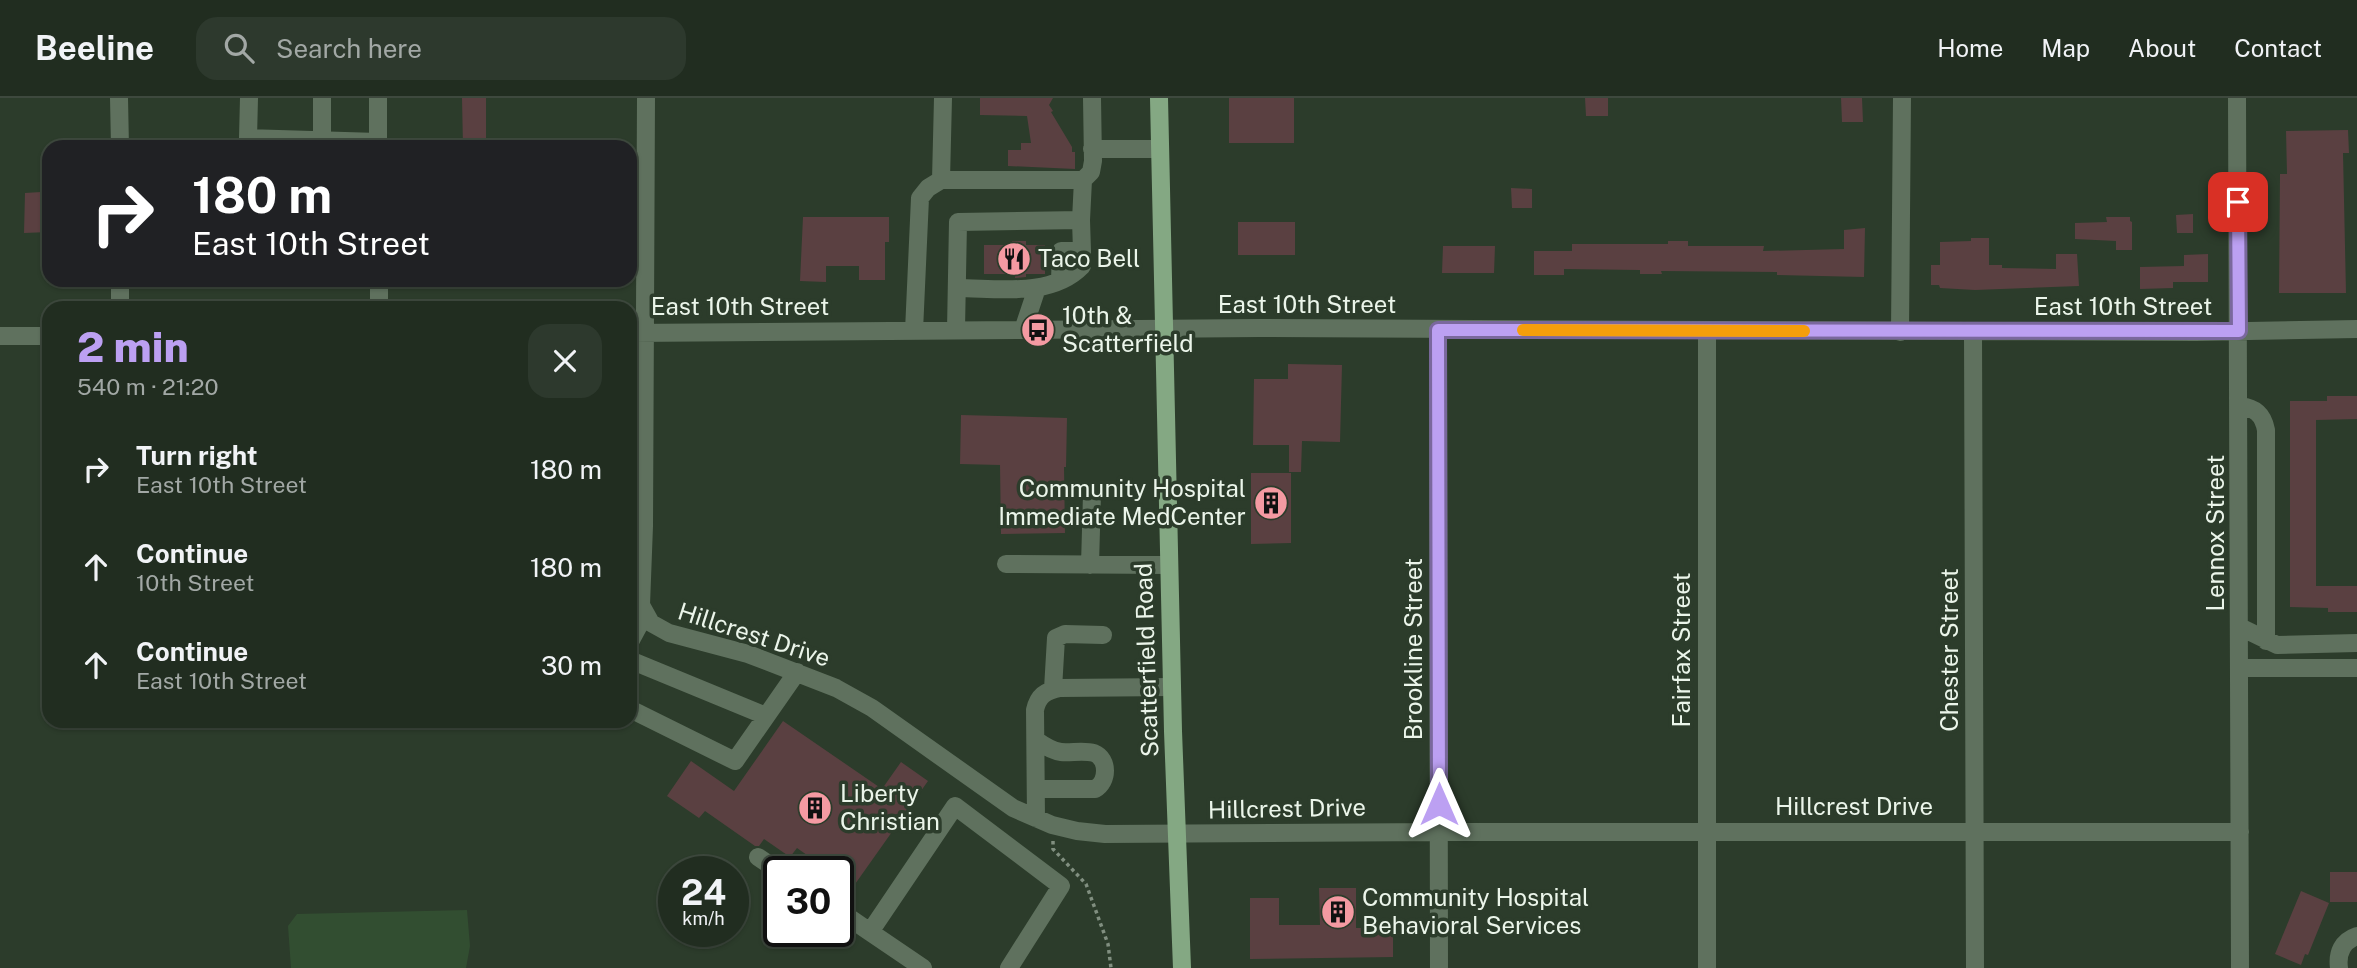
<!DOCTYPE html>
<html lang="en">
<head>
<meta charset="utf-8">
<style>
  body { margin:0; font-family:"Public Sans",sans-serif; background:#2d392d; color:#f1f3f6; height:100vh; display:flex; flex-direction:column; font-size:26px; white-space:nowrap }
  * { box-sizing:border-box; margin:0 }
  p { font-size:23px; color:#a2a8a5 }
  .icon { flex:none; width:38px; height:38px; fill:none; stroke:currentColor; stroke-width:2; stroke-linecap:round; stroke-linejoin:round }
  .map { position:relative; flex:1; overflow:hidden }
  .details { position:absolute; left:42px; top:203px; width:595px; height:427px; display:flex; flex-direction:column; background:#212d20; border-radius:21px; box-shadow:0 2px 5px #0004,0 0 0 2px #3e493e }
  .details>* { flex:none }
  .banner { position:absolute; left:42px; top:42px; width:595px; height:147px; border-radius:21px; box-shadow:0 2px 5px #0004,0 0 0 2px #3e493e; background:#202124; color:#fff; overflow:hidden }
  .speed { position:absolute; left:658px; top:758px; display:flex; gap:14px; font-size:35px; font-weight:700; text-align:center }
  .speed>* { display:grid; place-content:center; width:91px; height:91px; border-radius:50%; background:#212d20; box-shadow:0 2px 5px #0004,0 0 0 2px #3e493e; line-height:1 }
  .speed small { font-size:18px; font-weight:400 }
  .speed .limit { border:4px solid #111; border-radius:10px; background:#fff; color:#111 }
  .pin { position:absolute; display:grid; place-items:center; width:60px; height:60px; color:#fff; margin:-30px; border-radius:14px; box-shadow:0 4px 10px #0006 }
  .me { position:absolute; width:77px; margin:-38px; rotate:0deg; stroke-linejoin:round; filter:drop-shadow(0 0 5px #0008) }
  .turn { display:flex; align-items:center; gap:24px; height:147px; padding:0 35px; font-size:32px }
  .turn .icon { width:91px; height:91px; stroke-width:2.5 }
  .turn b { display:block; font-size:49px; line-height:60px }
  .round { display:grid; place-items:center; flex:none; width:74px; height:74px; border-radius:21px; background:#2d392d }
  .summary { display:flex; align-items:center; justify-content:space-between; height:119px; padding:0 35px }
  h1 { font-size:42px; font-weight:800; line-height:52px; color:#bca0f2 }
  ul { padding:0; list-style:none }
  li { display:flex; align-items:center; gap:21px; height:98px; padding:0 35px }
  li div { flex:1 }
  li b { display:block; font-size:26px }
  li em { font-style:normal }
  header { display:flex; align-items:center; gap:42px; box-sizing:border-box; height:98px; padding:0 35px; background:#212d20; border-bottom:2px solid #3e493e }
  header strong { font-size:33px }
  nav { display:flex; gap:38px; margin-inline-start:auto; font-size:24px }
  .search { width:490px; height:63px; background:#2d392d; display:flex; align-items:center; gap:18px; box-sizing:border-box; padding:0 24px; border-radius:21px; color:#a2a8a5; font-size:26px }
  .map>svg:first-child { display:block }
</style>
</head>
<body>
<header>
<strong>Beeline</strong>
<div class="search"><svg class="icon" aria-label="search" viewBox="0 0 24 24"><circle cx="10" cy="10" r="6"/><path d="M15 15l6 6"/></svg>Search here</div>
<nav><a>Home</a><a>Map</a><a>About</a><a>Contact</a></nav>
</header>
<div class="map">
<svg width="2357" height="870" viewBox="0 0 2357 870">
  <rect width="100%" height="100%" fill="#2c3c2b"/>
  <path fill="#324e31" d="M467,812L470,848L466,870H291L288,828L297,816Z"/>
  <path fill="#5a4041" d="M462,0H486V49H463Z
    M980,0H1053L1049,7L1053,13L1051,14L1072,49V54H1075V71L1008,68V52H1021V45H1031L1027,18L980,17Z
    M1229,0H1294V45H1229Z
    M1585,0H1608V18H1586Z
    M1841,0H1862L1863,24H1842Z
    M2348,32L2349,55H2343L2346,195H2279L2280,76H2287L2286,33Z
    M1511,90L1532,91V110H1512Z
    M41,94V100H49V134L24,135L25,95Z
    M2193,116V135H2177L2176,117Z
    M803,119H889V144H885V182H859V168H826V184L800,183Z
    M2106,119H2130V123L2132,124V152H2116V143L2075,141V125L2107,124Z
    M1238,124H1295V157H1238Z
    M1865,130L1864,179L1777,177V174L1661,173L1662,176H1640V172L1564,171V177H1534V153H1572V146H1668V143H1688V148H1764L1763,153L1844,151V132Z
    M1971,140H1989V167H2002V170L2056,171V156H2077L2079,188L1975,192L1940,190L1939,187H1931V167H1940V144L1971,143Z
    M1012,143H1026V147H1045V176H1026V179L1015,180V176H984V147H1013Z
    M1443,148H1495L1494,175H1442Z
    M2208,156V184H2173V190L2140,191V169L2184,168V157Z
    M1288,266L1342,267L1340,344L1302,343L1301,374H1289V347H1253L1254,281H1288Z
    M2327,298H2357V321L2316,322V488H2357V514H2328V510L2290,509V303H2327Z
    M961,317L1067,320L1066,369H1064L1065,435L1001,436L1000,367L960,366Z
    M1251,375H1291V445L1251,446Z
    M783,623L882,691L901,664L928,683L853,789L838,778V774H831L797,750L790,759L764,741L759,748H755L705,713L699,720L667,698L691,663L734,693Z
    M2330,774H2357V804H2330Z
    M1319,790H1356V830H1367V835L1393,834V859L1250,861V800H1279V827H1320Z
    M2301,793L2329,805L2308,857L2305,856L2301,867L2275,856Z"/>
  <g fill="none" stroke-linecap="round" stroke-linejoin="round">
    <path stroke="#818f80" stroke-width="3.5" stroke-dasharray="3.5 3.5" stroke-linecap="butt" d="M1053,743V751L1086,786L1108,846L1111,870"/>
    <path stroke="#5f715e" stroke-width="18" d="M119,0L120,49
      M249,0L248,40L378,44
      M322,0V42
      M378,0V49
      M646,0L644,428L641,507L651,525L669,535L748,556L836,590L872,610L1013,710L1052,727L1077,733L1105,736L1439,734H2240
      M2237,0L2240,870
      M1092,51H1160
      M941,82L943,0
      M1083,82L1091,74L1093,63L1092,0
      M120,182V210
      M379,182V210
      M957,190C997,190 1051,200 1082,168V153H1061L1060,182
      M1438,231L1439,870
      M956,232L958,124L1081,122L1082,153
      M1023,232L1037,190
      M914,233L920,100L928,90L941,82H1083L1081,122
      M1973,233L1975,870
      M1900,234L1902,0
      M630,235L1260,230L2196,234L2357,231
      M0,238H49
      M2240,308C2255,310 2263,316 2266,332V543
      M1006,466L1169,467
      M1090,467L1092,396
      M2240,529L2277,547L2357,545
      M630,544L645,516
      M630,562L766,618
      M2240,570H2357
      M1053,591L1056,540L1065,536L1103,537
      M630,611L735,663L797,574
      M1036,642C1043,647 1052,653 1061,654C1071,655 1084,652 1094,655C1109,661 1108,684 1095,691H1036
      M1036,720L1035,612C1038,598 1045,593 1060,590L1172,589
      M758,759L780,774
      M838,812L870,834
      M923,870L870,834L955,708L1061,788L1009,870
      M1707,870V233
      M2339,870C2337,855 2342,843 2357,838"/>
    <path stroke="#84a883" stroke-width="18" d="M1159,0L1173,633L1182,870"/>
  </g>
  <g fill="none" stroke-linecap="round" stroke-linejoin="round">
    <g stroke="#7a689d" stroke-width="18">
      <path id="route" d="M1439,706L1438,232L2239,233L2238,104"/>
    </g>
    <use href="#route" stroke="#bca0f2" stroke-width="12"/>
    <path stroke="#f59e0b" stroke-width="12" d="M1523,232L1804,233"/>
  </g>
  <defs>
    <g id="restaurant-disc" transform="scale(1.75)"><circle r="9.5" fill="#f49aa2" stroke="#2c3c2b"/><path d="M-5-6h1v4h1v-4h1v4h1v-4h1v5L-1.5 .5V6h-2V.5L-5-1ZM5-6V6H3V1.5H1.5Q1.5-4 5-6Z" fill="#111"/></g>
    <g id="bus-disc" transform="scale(1.75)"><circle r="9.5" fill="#f49aa2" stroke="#2c3c2b"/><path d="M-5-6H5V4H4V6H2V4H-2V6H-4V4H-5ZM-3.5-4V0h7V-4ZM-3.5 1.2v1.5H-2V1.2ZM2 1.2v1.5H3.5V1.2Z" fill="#111"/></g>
    <g id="building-disc" transform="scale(1.75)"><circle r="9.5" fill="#f49aa2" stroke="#2c3c2b"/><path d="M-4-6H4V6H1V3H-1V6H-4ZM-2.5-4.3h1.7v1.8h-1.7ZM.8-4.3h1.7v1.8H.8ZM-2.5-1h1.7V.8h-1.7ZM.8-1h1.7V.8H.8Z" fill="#111"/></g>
  </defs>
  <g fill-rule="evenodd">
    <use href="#restaurant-disc" x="1014" y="161"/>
    <use href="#bus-disc" x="1038" y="232"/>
    <use href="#building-disc" x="1271" y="405"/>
    <use href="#building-disc" x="815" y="710"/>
    <use href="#building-disc" x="1338" y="814"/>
  </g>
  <g text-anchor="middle" stroke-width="7" stroke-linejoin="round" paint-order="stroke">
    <g font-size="24" fill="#ebf5ea" stroke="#2c3c2b" text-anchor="start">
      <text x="1038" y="169">Taco Bell</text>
      <text x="1062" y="226">10th &amp;<tspan x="1062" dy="28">Scatterfield</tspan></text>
      <text x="1246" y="399" text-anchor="end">Community Hospital<tspan x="1246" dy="28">Immediate MedCenter</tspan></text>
      <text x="840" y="704">Liberty<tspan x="840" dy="28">Christian</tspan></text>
      <text x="1362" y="808">Community Hospital<tspan x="1362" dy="28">Behavioral Services</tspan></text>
    </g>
    <g font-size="24" fill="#ebf5ea" stroke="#2c3c2b">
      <text x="1307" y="215">East 10th Street</text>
      <text x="740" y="217">East 10th Street</text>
      <text x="2123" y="217">East 10th Street</text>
      <text transform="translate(2216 435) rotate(-90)" y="8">Lennox Street</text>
      <text transform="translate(754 537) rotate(18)" y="8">Hillcrest Drive</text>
      <text transform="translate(1414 551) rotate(-90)" y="8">Brookline Street</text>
      <text transform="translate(1682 552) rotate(-90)" y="8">Fairfax Street</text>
      <text transform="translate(1950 552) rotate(-90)" y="8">Chester Street</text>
      <text transform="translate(1147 562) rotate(-92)" y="8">Scatterfield Road</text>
      <text x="1854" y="717">Hillcrest Drive</text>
      <text transform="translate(1287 711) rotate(-1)" y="8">Hillcrest Drive</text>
    </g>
  </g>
</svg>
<div class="speed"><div>24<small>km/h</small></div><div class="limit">30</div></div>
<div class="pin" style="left:2238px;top:104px;background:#d93025"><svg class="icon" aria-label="arrive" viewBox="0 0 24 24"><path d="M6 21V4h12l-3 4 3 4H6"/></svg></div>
<svg class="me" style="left:1439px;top:706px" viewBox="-20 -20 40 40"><path d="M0-17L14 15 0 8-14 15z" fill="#bca0f2" stroke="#fff" stroke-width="4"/></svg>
<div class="banner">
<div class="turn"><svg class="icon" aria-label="right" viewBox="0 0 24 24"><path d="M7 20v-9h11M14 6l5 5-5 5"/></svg><div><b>180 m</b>East 10th Street</div></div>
</div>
<section class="details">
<div class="summary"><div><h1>2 min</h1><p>540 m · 21:20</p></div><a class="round"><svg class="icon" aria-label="close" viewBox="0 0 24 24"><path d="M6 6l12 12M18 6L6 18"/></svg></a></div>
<ul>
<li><svg class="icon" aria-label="right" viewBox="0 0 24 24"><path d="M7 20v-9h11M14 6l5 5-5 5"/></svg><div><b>Turn right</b><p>East 10th Street</p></div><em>180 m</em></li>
<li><svg class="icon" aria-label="ahead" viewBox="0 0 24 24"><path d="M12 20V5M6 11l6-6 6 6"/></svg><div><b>Continue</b><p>10th Street</p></div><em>180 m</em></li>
<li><svg class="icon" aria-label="ahead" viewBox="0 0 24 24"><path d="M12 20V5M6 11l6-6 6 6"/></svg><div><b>Continue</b><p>East 10th Street</p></div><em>30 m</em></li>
</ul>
</section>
</div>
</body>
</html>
